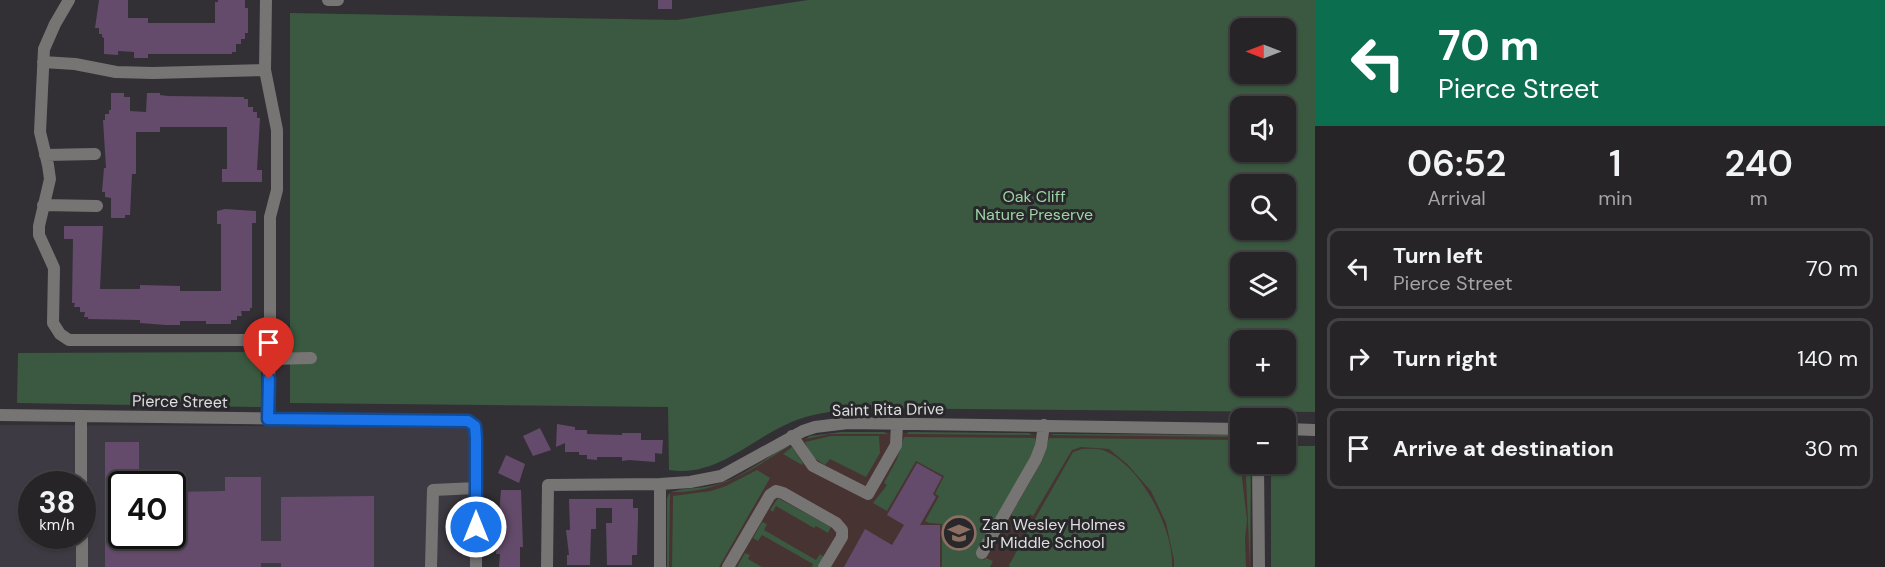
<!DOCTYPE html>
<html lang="en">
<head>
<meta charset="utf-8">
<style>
  body { margin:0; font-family:"DM Sans",sans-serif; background:#2e2c2f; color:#f1f3f6; height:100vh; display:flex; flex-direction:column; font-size:22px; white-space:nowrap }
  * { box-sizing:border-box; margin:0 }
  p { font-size:20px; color:#a4a4a7 }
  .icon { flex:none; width:33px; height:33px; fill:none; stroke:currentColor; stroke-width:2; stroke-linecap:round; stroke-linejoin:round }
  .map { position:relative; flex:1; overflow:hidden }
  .details { display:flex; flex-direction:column; background:#262427; width:570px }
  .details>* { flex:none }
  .hud { background:#0b6e4f; color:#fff; overflow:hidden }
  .needle { width:39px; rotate:270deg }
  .tools { position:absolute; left:1230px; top:18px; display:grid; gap:12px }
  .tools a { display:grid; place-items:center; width:66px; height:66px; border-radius:12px; background:#262427; box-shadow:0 2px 4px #0004,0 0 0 2px #424144; font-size:30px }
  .speed { position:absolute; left:18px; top:471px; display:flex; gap:12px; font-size:30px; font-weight:700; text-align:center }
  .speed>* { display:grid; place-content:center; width:78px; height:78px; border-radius:50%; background:#262427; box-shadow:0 2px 4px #0004,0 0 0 2px #424144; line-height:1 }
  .speed small { font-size:15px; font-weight:400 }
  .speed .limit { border:3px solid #111; border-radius:9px; background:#fff; color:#111 }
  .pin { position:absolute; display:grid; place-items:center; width:51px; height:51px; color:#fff; margin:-62px -26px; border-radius:50% 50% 50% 0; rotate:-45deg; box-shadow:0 0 6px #0007 }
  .pin .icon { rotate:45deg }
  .me { position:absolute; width:66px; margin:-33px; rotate:0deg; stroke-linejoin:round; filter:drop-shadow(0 0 4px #0008) }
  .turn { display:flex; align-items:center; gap:21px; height:126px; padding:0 24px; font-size:27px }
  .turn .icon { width:78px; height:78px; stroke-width:2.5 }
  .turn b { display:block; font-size:42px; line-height:51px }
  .eta { display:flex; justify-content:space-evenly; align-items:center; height:102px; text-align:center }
  .eta b { font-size:36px; font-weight:600; line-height:42px }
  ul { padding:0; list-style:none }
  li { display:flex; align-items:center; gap:18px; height:81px; margin:0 12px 9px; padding:0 12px; border:3px solid #424144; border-radius:12px }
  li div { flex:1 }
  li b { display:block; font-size:22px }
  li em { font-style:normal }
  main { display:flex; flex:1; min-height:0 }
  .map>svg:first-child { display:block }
</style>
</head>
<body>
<main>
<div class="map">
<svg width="1315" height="567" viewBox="0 0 1315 567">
  <rect width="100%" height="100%" fill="#323034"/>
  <path fill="#3e3a43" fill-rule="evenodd" d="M0,425L471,427L470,567H0ZM32,484H82V536H32ZM122,484H172V536H122Z"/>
  <path fill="#473332" d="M842,432L1240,435V464H1251V567H667V499L669,493L674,491L703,488L734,478L784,447L810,436Z"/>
  <path fill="#3a5940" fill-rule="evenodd" d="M808,0H1315V412L855,408C831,412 805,414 783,426C746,444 714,477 669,470L668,407L290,403V13L677,20ZM1240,28H1286V74H1240ZM1240,106H1286V152H1240ZM1240,184H1286V230H1240ZM1240,262H1286V308H1240ZM1240,340H1286V386H1240Z
    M261,352V407L17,403L18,353Z
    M842,432H884L888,434H829L806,439L810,436Z
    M909,432L1029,433L1032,435L906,434Z
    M1054,434L1239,435V437L1050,435Z
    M831,436H879L880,453L866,477L830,459L825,465L811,456L805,442Z
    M904,437L1035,438L1036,444L1033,455L976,554L984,560L986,558L993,561L990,567H942V524L929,523L925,521L939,496L935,494L944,476L916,461L887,511L873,503L887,485L884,483L897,459Z
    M1049,438L1240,440V464H1245L1242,478L1247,520L1245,539L1246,567H1174V560L1166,523L1151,491L1127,464L1109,449L1081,447L1072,450L1033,516L1029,514L1025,523L1011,515L1042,461Z
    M789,446C750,471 718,493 671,492C686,487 705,489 722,483C744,475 765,460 784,447Z
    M1286,446H1315V567H1271V464H1286Z
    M792,447L803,463L802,465L783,454Z
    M1082,449C1089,449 1099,448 1105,451C1141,466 1174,529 1172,567H1010L1009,565L1073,452Z
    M1249,464H1251L1250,567L1246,477Z
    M757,470L770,478L719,567H672L673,496L711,491L726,486Z
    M669,493L670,495L669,567H667V499Z
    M778,498L831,527L828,533L816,526L814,528L776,506L773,512L770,510Z
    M762,522L767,524L764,530L816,560L820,554L824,557L819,567H812L813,564L762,535L758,541L753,538Z
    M745,553L750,555L748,559L762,567H737Z"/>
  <path fill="#644b6b" d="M99,0H128V18H148V23H215V2H218V0H245V8H248V33H245V39H241V44H236V52H232V54H148V58H134V52L118,51V55L104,54V38L102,37V34H99V28H95Z
    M658,0H672V9H658Z
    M111,93H124V97H130V111L146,112L147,93H160V95L168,96L244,97V99H248V107H253V112H257V118H260L257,170H262V182H222V169H227V127H160V132H136V174H132L130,215H125V218H111V198L105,197V192H102L104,168H106L103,120H105V114H109V110H111Z
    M225,209L256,211V223H252V308H250V311H241L242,316H237V320H231V324H206V321H180V325H166L140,323V320L88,319V317H84L85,312H80V307H74L75,303H72L73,239H64V226H103L100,289H140V285L180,286V291H221V224H217V211Z
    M557,424L575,427V430H587V434L622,435V433H641V440H663L662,454L655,453V462L629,460L622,461V457H597V460L587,459V455H579V452H565V443L556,447Z
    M540,428L551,450L533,456L523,436Z
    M105,442H139V484H122V536H172V492L225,491V477H261V541H281V497L374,496V567H281V563H261V567H105Z
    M506,455L525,464L519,483L498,473Z
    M917,463L942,477L933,494L936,497L920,525H940V567H844L865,529L892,545L904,525L887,515Z
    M501,490H521L523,547H520V567H499L500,554H496Z
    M569,499H633V508H638V517L637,555H632V565H607L606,523H612V508H596V529H591L590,565H567V555H569L566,530H570Z"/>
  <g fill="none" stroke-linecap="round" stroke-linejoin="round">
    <path stroke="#777574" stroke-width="12" d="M69,0L55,24L44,49L40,132L48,165L50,179L39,226V235L54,268L53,323L60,334L69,340H270V217L277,190V130L265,70L266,0
      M328,0H338
      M43,62L75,64L116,72L153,73L265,70
      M45,155L95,154
      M43,205L97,206
      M269,359L311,358
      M0,415L468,421L475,426L476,438V567
      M81,416V484
      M268,419L270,340
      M1286,429L1315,430
      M792,436L813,466L868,494L896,445L897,423
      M1258,464L1259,567
      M82,536V567
      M982,553L1036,459L1041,446L1044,425
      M431,567L433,490L476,488
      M547,567L548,485L660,484L690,482L721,476L803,431L815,427L848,423L1240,429
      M660,567V484
      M728,567L770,495L776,491L783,493L836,523L842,530V537L824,567"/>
  </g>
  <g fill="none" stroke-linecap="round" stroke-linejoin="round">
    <g stroke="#114b97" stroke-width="15">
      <path id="route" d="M269,379L268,419L468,421L475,426L476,438V527"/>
    </g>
    <use href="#route" stroke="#1a73e8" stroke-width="10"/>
  </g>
  <defs>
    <g id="school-ring" transform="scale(1.725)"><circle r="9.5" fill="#28272a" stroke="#8d6e63" stroke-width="1.5"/><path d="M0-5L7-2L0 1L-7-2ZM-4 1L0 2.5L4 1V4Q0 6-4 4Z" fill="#8d6e63"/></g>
  </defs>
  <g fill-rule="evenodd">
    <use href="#school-ring" x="959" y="533"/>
  </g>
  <g text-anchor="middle" stroke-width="6" stroke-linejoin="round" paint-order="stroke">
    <g font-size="16" fill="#9cd5a5" stroke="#28272a">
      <text x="1034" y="202">Oak Cliff<tspan x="1034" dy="18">Nature Preserve</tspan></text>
    </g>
    <g font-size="16" fill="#dfdee1" stroke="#28272a">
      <text transform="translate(180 401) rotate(1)" y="6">Pierce Street</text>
      <text transform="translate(888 409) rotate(-1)" y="6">Saint Rita Drive</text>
    </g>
    <g font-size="16" fill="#dfdee1" stroke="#28272a" text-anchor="start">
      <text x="982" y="530">Zan Wesley Holmes<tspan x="982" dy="18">Jr Middle School</tspan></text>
    </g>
  </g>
</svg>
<div class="tools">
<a><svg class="needle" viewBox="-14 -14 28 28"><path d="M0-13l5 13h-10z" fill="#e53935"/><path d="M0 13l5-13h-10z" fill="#a4a4a7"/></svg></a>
<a><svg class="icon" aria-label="sound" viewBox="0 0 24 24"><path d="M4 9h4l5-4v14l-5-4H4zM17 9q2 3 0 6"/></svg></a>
<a><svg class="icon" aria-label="search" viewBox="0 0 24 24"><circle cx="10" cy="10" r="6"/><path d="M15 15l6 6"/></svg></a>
<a><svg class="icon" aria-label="layers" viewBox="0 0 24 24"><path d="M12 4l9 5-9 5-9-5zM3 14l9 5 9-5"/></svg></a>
<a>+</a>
<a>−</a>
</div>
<div class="speed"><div>38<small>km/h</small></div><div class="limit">40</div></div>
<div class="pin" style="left:269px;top:379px;background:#d93025"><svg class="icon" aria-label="arrive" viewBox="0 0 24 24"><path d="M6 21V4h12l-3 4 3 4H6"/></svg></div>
<svg class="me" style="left:476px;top:527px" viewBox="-20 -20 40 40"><circle r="17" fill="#1a73e8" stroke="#fff" stroke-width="3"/><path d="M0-11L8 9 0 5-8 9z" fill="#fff"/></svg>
</div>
<section class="details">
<div class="hud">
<div class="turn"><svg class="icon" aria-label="left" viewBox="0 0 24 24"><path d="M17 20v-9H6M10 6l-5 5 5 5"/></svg><div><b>70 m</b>Pierce Street</div></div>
</div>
<div class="eta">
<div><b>06:52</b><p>Arrival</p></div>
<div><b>1</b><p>min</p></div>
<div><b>240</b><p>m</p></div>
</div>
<ul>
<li><svg class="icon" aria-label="left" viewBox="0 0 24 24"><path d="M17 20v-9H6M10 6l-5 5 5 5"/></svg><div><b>Turn left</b><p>Pierce Street</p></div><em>70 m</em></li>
<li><svg class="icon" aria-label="right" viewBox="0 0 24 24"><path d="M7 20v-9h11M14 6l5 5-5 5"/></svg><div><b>Turn right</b></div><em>140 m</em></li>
<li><svg class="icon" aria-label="arrive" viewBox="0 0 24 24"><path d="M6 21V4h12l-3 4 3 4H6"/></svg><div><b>Arrive at destination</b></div><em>30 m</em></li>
</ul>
</section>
</main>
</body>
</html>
